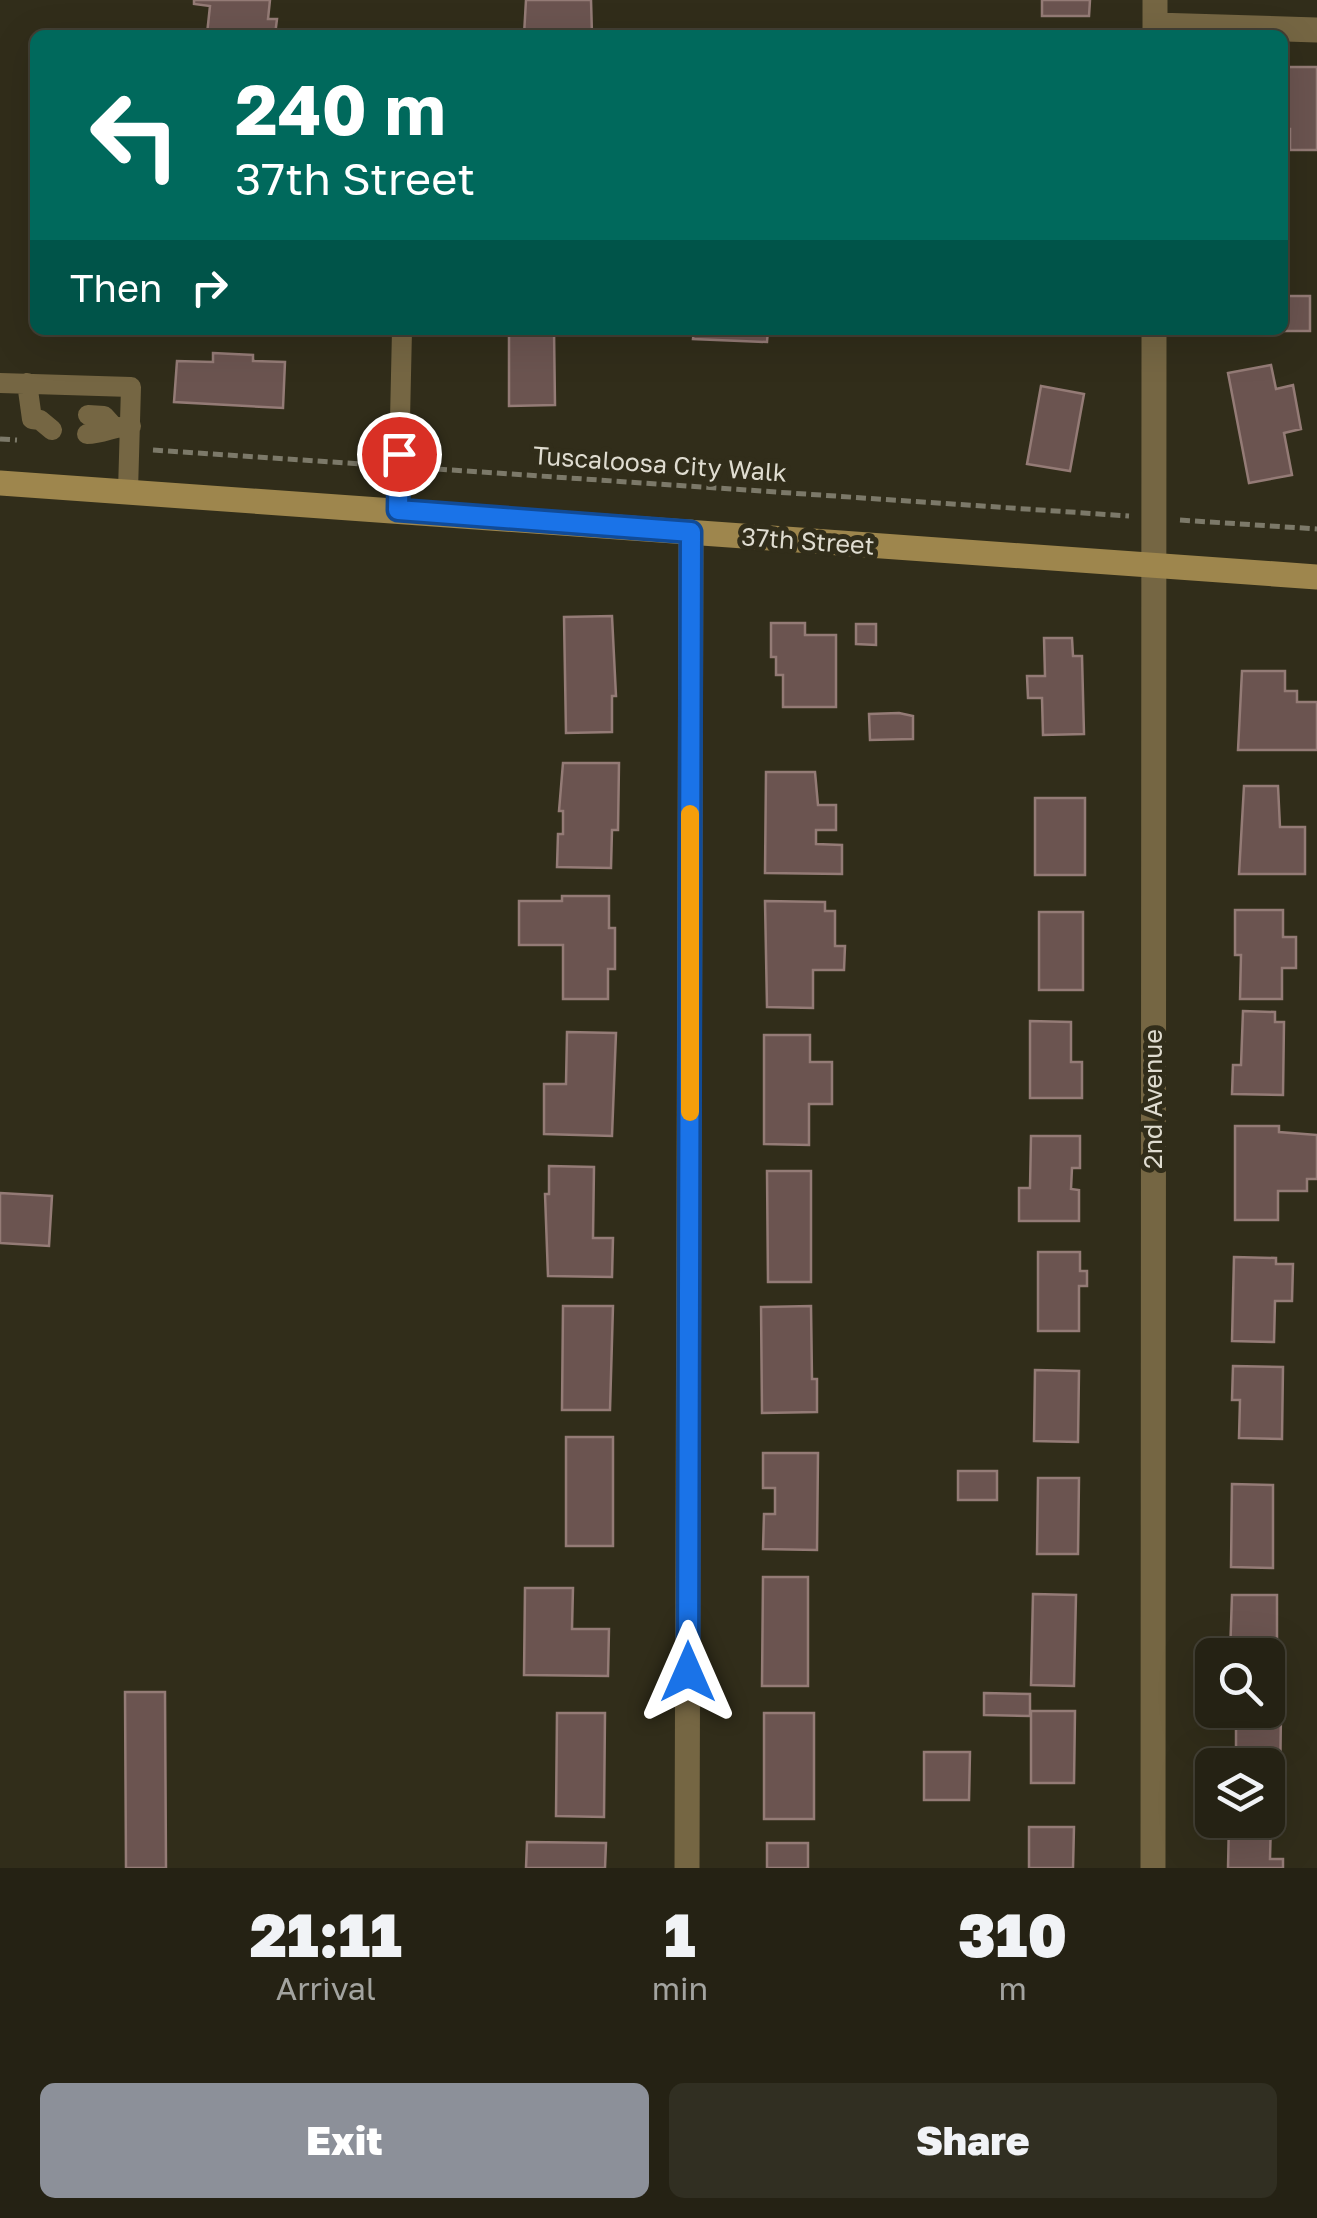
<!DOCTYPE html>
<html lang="en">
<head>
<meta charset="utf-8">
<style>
  body { margin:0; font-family:"Golos Text",sans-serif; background:#312f22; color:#f1f3f6; height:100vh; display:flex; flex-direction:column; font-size:38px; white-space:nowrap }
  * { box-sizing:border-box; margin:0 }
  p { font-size:32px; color:#a3a4a0 }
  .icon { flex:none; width:55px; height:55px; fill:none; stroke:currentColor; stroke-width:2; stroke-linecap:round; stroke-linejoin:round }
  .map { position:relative; height:1868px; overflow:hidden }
  .details { display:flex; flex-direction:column; background:#252214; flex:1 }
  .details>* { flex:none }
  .guide { position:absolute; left:30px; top:30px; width:1258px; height:305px; border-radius:15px; box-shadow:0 10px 40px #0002,0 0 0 2px #423f34; background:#00695c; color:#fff; overflow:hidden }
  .tools { position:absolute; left:1195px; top:1638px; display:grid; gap:20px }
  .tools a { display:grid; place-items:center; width:90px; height:90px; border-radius:15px; background:#252214; box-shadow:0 10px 40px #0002,0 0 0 2px #423f34; font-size:50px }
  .pin { position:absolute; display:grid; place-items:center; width:85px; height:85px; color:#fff; margin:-42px; border:5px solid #fff; border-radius:50%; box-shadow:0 2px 10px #0007 }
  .me { position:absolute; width:110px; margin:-55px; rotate:0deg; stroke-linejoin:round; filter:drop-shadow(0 0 8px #0008) }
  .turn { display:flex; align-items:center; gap:35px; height:210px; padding:0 40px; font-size:45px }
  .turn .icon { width:130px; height:130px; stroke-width:2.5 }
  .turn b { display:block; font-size:70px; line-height:85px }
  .then { display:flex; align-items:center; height:95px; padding:0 40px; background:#0003; gap:20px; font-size:38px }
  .eta { display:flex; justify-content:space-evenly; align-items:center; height:170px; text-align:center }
  .eta b { font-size:60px; font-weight:800; line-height:70px }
  .button { display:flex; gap:20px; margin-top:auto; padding:20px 40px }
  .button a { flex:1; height:115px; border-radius:15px; background:#8c9099; color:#fff; font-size:40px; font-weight:800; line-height:115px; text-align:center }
  .button a+a { background:#312f22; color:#f1f3f6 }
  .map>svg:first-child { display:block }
</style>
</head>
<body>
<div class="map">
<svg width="1317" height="1868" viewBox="0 0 1317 1868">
  <rect width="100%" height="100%" fill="#312d1a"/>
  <path fill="#6b5450" stroke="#947b76" stroke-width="2.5" d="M194,0H270L268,19H277L275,35L207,34L210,6L194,4Z
    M526,0H591L592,35H524Z
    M1042,0H1090L1089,16H1042Z
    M1288,67H1317V150H1290V129H1282V96H1288Z
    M1282,250H1286L1287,296H1310V331H1242L1282,330Z
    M509,330H554L555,405L509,406Z
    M694,330H768L767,342L693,339Z
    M1038,330H1080V335H1038Z
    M213,353L253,355V361L285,362L283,408L174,402L177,361L213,362Z
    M1271,365L1276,389L1293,385L1301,429L1284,433L1292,475L1249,483L1228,373Z
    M1041,386L1084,394L1070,471L1027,464Z
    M612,616L616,696H612V732L566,733L564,617Z
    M771,623H805V635H836V707H783V675H776V657H771Z
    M856,624H876V645L856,644Z
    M1044,638H1072L1073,656H1082L1084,734L1043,735L1042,698H1028L1027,676H1045Z
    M1242,671H1285V691H1297V702H1317V750H1238Z
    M899,713L913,716V739L870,740L869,714Z
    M563,763H619L618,830H612L611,868L557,867L558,834H563V811H559Z
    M766,772H815L818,805H836V830H816V844L842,845V874L765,873Z
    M1244,786H1278L1280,827H1305V874H1239Z
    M1035,798H1085V875H1035Z
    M562,896H609V928H615V969H608V999H563V945H519V901H562Z
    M765,901L825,902V911H835V946H845L844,970H813V1008L767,1007Z
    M1235,910H1283V937H1296V968H1282V999H1240L1241,955H1235Z
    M1039,912H1083V990H1039Z
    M1243,1011L1275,1012V1022H1284L1283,1095L1232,1094L1233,1065H1241Z
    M1030,1021L1071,1022V1062H1082V1098H1030Z
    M567,1032L616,1033L612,1136L544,1134V1084H566Z
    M764,1035H810V1062H832V1104H809V1145L764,1144Z
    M1235,1126H1279V1132L1317,1135V1179H1307V1191H1278V1220H1235Z
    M1031,1136H1080V1168H1072L1071,1189L1079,1190V1221H1019V1188H1030Z
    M549,1166L594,1167L593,1238H613L612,1277L548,1276L545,1194H549Z
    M767,1171H811V1282H768Z
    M0,1193L52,1196L49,1246L0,1243Z
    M1038,1252H1080V1271H1087V1286H1079V1331H1038Z
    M1234,1257L1276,1258V1264H1293L1292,1301H1275L1274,1342L1232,1341Z
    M563,1306H613L610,1410H562Z
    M811,1306L812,1379H817V1412L762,1413L761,1307Z
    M1233,1366L1283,1367L1282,1439L1239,1438L1240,1400H1232Z
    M1035,1370L1079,1371L1078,1442L1034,1441Z
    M566,1437H613V1546H566Z
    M763,1453H818L817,1550L763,1549L764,1514H775V1488H763Z
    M958,1471H997V1500H958Z
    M1038,1478H1079L1078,1554H1037Z
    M1232,1484L1273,1485V1568L1231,1567Z
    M763,1577H808V1686H762Z
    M525,1588H573L572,1629H609L608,1676L524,1675Z
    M1033,1594L1076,1595L1074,1686L1031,1685Z
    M1232,1595H1277V1674H1268V1655H1230Z
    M125,1692H165L166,1868H126Z
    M984,1693L1030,1694V1716L984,1715Z
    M1031,1711H1075L1074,1783H1031Z
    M1236,1711H1281L1280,1788H1268V1765H1231V1750H1236Z
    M557,1713H605L604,1817L556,1816Z
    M764,1713H814V1819H764Z
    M924,1752H970L969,1800H924Z
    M1229,1821H1271L1270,1859H1283V1868H1228Z
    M1029,1827H1074L1073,1868H1029Z
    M527,1842L606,1843L605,1868H526Z
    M767,1843H808V1868H767Z"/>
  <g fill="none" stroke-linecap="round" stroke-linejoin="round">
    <path stroke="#7c7969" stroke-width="5" stroke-dasharray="10 5" stroke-linecap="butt" d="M0,439L17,440
      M153,450L376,465
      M422,468L1129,516
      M1180,520L1317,529"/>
    <path stroke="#756643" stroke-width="20" d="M0,383L131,387L128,491
      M27,383L32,419L40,420L52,430
      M88,415L104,416L113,426
      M87,434C104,434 114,426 131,426
      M398,510L402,330"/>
    <path stroke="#756643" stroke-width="25" d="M1155,25L1317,30
      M1155,35V0
      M687,1868L691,532
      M1153,1868L1154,330"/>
    <path stroke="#9e864d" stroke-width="25" d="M0,483L1317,577"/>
  </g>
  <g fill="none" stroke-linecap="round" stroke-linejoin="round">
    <g stroke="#114b97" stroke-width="25">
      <path id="route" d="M399,454L398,510L691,532L688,1672"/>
    </g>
    <use href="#route" stroke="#1a73e8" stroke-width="18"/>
    <path stroke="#f59e0b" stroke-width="18" d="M690,1112V814"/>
  </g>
  <g text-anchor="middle" stroke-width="10" stroke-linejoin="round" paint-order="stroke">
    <g font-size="25" fill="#dfdcd0" stroke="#312d1a">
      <text transform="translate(660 464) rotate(4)" y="9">Tuscaloosa City Walk</text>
      <text transform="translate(808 541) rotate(4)" y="9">37th Street</text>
      <text transform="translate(1153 1099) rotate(-90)" y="9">2nd Avenue</text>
    </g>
  </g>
</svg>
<div class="tools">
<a><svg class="icon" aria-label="search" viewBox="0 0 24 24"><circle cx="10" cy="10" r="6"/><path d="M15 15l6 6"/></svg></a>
<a><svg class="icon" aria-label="layers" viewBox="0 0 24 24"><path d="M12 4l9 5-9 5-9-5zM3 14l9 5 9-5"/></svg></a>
</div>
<div class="pin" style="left:399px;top:454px;background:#d93025"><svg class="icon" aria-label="arrive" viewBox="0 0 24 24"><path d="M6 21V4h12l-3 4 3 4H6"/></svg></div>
<svg class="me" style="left:688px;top:1672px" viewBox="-20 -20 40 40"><path d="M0-17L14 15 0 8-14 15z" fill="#1a73e8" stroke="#fff" stroke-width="4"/></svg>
<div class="guide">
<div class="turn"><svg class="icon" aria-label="left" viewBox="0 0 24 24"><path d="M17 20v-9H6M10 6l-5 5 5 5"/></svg><div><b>240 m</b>37th Street</div></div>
<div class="then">Then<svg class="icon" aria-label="right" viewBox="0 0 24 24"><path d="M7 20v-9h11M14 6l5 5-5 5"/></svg></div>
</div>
</div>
<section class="details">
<div class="eta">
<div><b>21:11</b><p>Arrival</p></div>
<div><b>1</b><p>min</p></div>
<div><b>310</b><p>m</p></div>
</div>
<div class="button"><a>Exit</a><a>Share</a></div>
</section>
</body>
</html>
